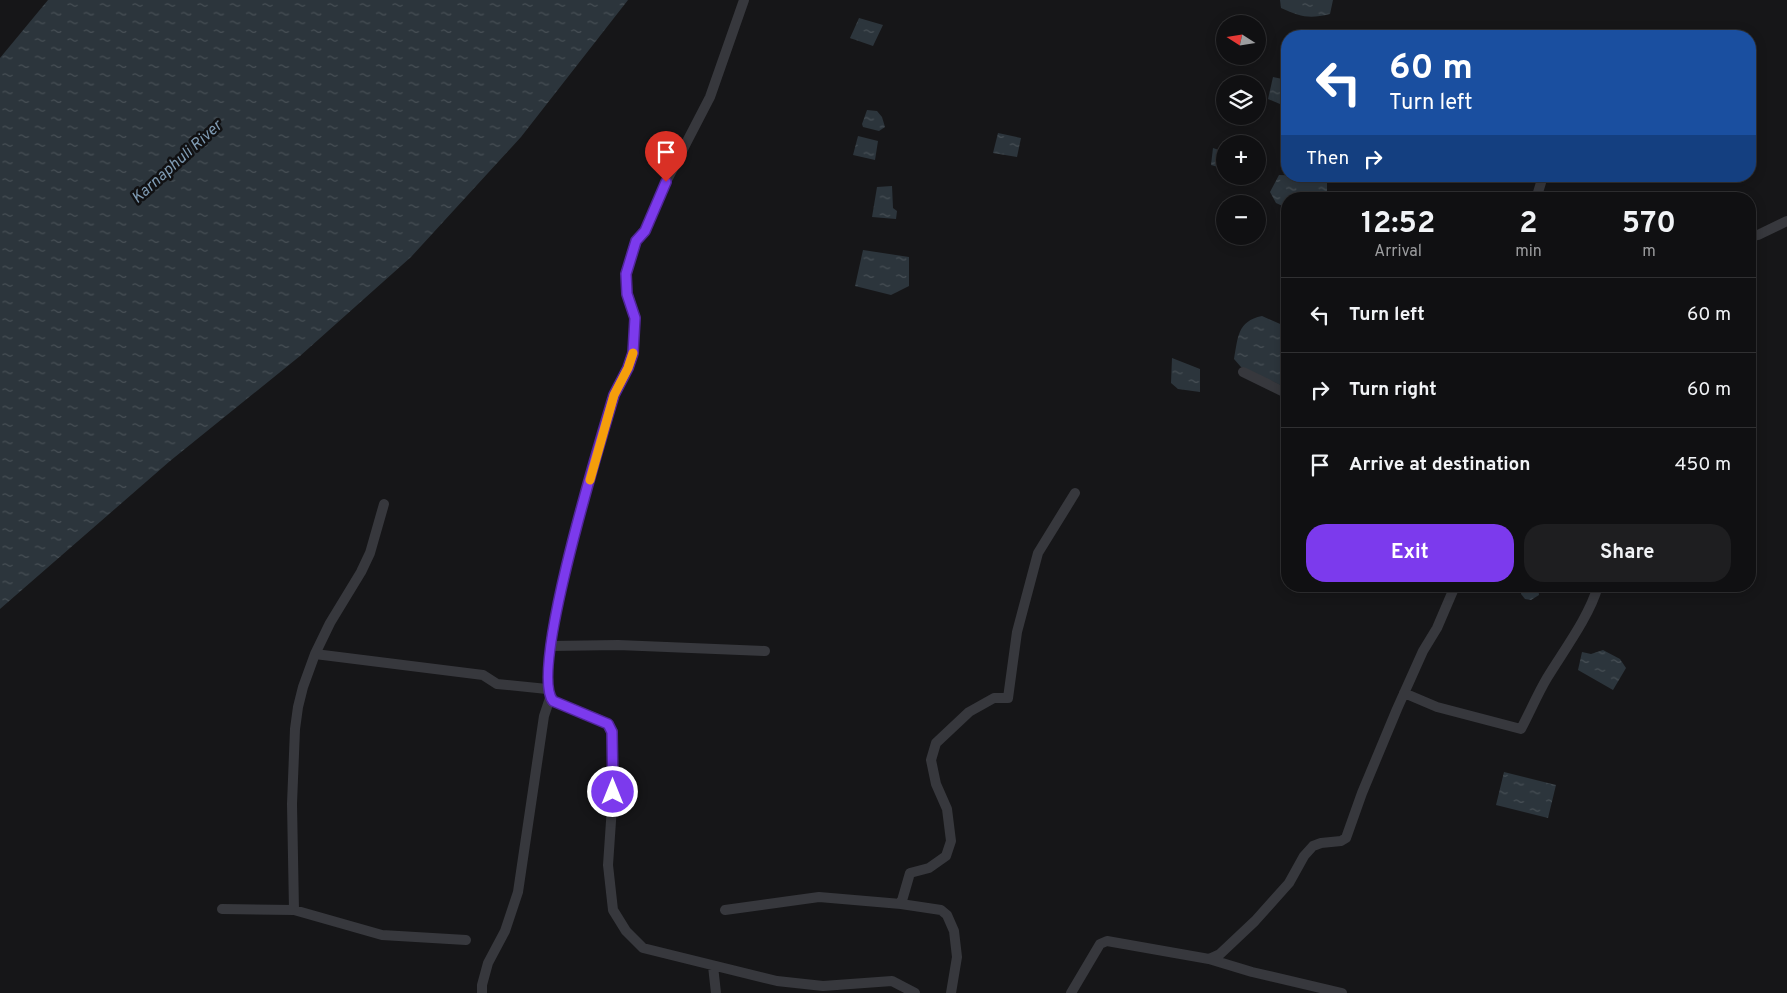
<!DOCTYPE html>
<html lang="en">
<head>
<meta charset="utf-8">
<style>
  body { margin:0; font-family:Overpass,sans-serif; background:#1e1e20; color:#f1f3f6; height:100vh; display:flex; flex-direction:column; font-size:19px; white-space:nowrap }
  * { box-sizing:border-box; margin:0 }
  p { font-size:16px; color:#9c9d9f }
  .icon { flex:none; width:28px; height:28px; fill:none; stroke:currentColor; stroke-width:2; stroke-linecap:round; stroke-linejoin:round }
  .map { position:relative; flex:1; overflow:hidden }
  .side { position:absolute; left:1281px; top:192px; width:475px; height:400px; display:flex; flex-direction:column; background:#101012; border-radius:20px; box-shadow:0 2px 12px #0003,0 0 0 1px #303032 }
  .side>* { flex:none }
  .top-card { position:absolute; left:1281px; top:30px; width:475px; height:152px; border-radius:20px; box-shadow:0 2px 12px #0003,0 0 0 1px #303032; background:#1a4fa0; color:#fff; overflow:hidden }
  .needle { width:32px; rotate:282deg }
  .fabs { position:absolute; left:1216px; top:15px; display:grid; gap:10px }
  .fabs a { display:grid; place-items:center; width:50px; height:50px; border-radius:50%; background:#101012; box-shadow:0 2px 12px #0003,0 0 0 1px #303032; font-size:25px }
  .pin { position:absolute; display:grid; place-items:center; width:42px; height:42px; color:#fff; margin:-51px -21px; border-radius:50% 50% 50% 0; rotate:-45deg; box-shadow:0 0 5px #0007 }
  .pin .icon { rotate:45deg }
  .me { position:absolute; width:55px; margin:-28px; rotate:0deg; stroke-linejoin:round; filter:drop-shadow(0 0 4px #0008) }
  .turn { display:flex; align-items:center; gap:18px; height:105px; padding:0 25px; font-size:22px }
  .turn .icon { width:65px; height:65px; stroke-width:2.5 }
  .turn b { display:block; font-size:35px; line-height:42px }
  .then { display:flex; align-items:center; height:48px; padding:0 25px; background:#0003; gap:10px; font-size:19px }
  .eta { display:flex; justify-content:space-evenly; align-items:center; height:85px; text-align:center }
  .eta b { font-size:30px; font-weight:700; line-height:35px }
  .action { display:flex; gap:10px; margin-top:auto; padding:10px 25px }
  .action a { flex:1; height:58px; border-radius:20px; background:#7c3aed; color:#fff; font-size:20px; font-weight:700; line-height:58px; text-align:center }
  .action a+a { background:#1e1e20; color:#f1f3f6 }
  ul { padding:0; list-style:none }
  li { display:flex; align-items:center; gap:15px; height:75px; padding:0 25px; border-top:1px solid #303032 }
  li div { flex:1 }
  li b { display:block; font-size:19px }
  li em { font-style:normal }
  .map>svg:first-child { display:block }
</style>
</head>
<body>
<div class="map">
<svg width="1787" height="993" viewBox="0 0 1787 993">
  <defs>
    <pattern id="water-ripples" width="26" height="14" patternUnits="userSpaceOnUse" patternTransform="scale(1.25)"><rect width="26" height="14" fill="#2c353c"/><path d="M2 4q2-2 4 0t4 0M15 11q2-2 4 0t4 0" fill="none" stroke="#485056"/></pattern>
  </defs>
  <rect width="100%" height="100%" fill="#161618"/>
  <path fill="url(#water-ripples)" d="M48,0H628L521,137L411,257L300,356L170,461L0,609V58Z
    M1280,0H1333L1330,14C1309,19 1301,17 1281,8Z
    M859,18L883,25L873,46L850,38Z
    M1273,77L1287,80V107L1268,99Z
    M867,110L877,111L882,117L885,127L879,131L863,127L862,124Z
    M998,133L1021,138L1017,157L993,153Z
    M858,136L878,141L875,160L853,155Z
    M1213,148L1225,152V169L1211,165Z
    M1279,175L1310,176L1327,179V199H1288L1287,208L1276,203L1270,192Z
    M892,186L893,208L897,211L896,219L872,217L877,187Z
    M863,250L909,257V286L891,295L855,286Z
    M1262,316L1287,327V388L1241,367L1234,359C1238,338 1237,321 1262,316Z
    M1172,358L1200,369V392L1178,389L1171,383Z
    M1522,586H1538L1539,595L1531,600L1525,599L1521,594Z
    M1603,650L1620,659L1626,668L1613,690L1578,670L1582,652L1591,654Z
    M1504,772L1556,785L1548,818L1496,805Z"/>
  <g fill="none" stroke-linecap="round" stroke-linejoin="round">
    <path stroke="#37383d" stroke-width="10" d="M744,0L710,97L666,182L645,231L636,241L626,273L627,294L635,318L633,353L628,368L614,395C601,439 529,672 553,701L600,720L608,724L613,732V792L608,865L613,910L626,931L643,948L777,981L823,986L892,981L915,993
      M1536,199L1543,176
      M1750,237L1758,235L1787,221
      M1243,372L1288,394
      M551,646L618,645L765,651
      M315,654L483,675L497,684L547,689
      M1404,693L1437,707L1521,729C1530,712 1537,695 1547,678C1564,650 1589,617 1598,586
      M901,904L910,873L929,868L946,856L951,841L947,809L936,784L931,760L936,743L969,712L994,698H1008L1017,632L1038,553L1075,493
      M222,909L294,910L382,935L466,940
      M294,910L292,804L295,729L298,707L303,687L315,654L330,623L361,572L370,553L384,504
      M725,910L819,897L901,904L941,910L947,915L954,931L957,957L951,993
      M1209,959L1220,954L1255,921L1289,883L1304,856L1313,846L1321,843L1341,841L1346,838L1362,793L1397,709L1423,651L1437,628L1455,586
      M713,966L716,993
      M482,993V985L488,963L505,931L518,892L544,716L550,698
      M1071,993L1100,944L1107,941L1209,959L1252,972L1342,993"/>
  </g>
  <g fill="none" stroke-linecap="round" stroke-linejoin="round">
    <g stroke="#51269a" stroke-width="12">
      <path id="route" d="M613,792L612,732L608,724L553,701C529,672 601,439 614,395L628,368L633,353L635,318L627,294L626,274L636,241L645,231L666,182"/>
    </g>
    <use href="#route" stroke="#7c3aed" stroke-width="9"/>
    <path stroke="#f59e0b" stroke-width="9" d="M590,480L614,395L628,368L633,353"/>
  </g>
  <g text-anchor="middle" stroke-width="5" stroke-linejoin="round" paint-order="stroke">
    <g font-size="16" font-style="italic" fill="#7f9bb3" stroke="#111113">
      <text transform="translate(176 161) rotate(-42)" y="6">Karnaphuli River</text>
    </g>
  </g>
</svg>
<div class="fabs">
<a><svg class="needle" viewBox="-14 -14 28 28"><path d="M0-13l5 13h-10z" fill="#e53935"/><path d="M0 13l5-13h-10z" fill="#9c9d9f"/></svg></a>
<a><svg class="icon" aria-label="layers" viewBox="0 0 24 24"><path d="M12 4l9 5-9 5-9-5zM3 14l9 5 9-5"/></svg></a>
<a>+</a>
<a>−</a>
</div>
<div class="pin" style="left:666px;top:182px;background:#d93025"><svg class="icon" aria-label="arrive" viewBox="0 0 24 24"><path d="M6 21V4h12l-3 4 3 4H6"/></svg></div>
<svg class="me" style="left:613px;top:792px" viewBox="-20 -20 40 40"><circle r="17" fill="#7c3aed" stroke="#fff" stroke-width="3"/><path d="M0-11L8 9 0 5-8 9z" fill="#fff"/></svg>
<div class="top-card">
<div class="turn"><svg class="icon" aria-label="left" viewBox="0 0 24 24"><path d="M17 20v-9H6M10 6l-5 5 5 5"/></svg><div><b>60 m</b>Turn left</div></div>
<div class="then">Then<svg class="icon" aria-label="right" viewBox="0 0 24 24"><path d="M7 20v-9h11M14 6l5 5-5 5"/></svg></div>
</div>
<section class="side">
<div class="eta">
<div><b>12:52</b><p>Arrival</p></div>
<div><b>2</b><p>min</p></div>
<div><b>570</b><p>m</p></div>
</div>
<ul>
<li><svg class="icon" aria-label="left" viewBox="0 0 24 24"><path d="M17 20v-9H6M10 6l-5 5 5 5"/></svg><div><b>Turn left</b></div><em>60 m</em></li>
<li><svg class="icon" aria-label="right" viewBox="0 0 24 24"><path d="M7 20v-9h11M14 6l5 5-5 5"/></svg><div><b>Turn right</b></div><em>60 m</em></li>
<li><svg class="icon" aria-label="arrive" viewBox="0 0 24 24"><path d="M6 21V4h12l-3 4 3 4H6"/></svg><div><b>Arrive at destination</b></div><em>450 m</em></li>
</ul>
<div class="action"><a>Exit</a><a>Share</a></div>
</section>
</div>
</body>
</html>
